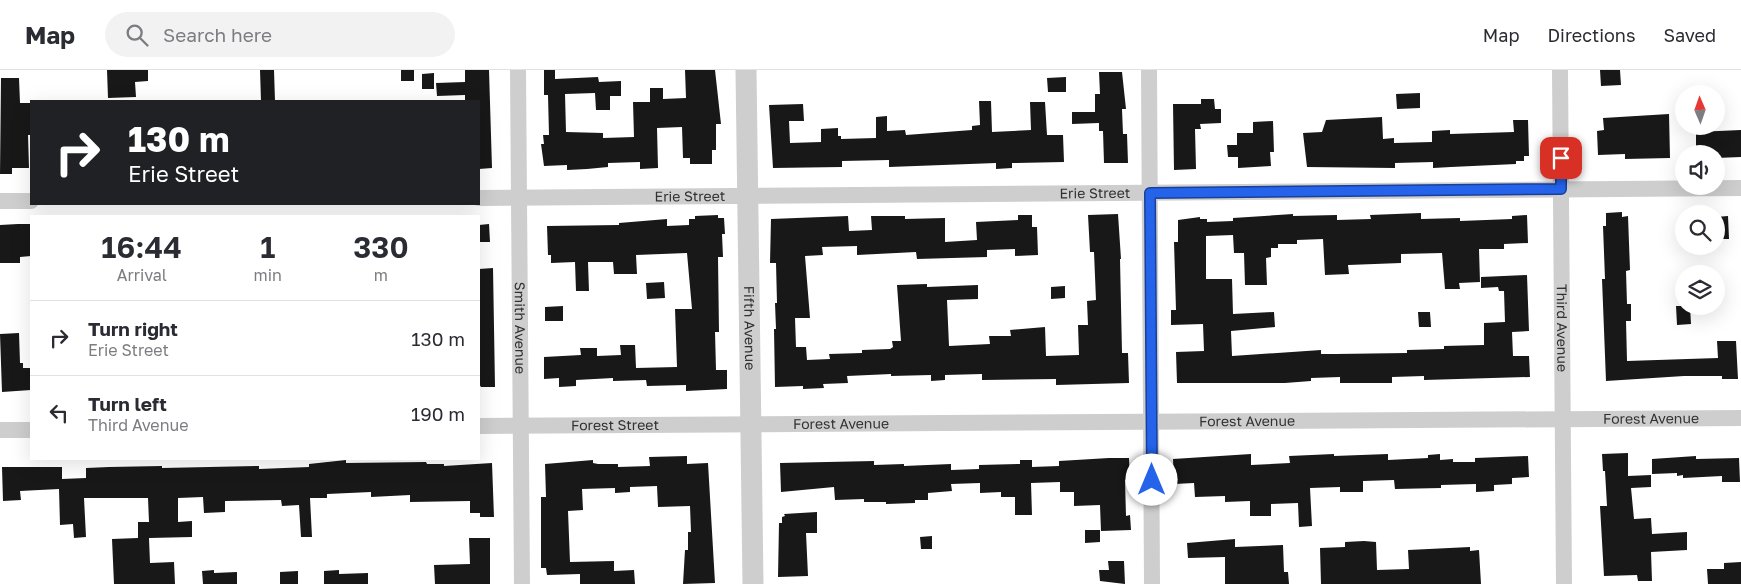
<!DOCTYPE html>
<html lang="en">
<head>
<meta charset="utf-8">
<style>
  body { margin:0; font-family:"Golos Text",sans-serif; background:#f2f2f3; color:#2b2b33; height:100vh; display:flex; flex-direction:column; font-size:19px; white-space:nowrap }
  * { box-sizing:border-box; margin:0 }
  p { font-size:16px; color:#7c7c81 }
  .icon { flex:none; width:28px; height:28px; fill:none; stroke:currentColor; stroke-width:2; stroke-linecap:round; stroke-linejoin:round }
  .map { position:relative; flex:1; overflow:hidden }
  .details { position:absolute; left:30px; top:145px; width:450px; height:245px; display:flex; flex-direction:column; background:#fff; border-radius:0px; box-shadow:0 5px 20px #0002 }
  .details>* { flex:none }
  .hud { position:absolute; left:30px; top:30px; width:450px; height:105px; border-radius:0px; box-shadow:0 5px 20px #0002; background:#202124; color:#fff; overflow:hidden }
  .needle { width:32px; rotate:358deg }
  .tools { position:absolute; left:1675px; top:15px; display:grid; gap:10px }
  .tools a { display:grid; place-items:center; width:50px; height:50px; border-radius:50%; background:#fff; box-shadow:0 5px 20px #0002; font-size:25px }
  .pin { position:absolute; display:grid; place-items:center; width:42px; height:42px; color:#fff; margin:-21px; border-radius:10px; box-shadow:0 2px 8px #0006 }
  .me { position:absolute; width:55px; margin:-28px; rotate:0deg; stroke-linejoin:round; filter:drop-shadow(0 0 4px #0008) }
  .turn { display:flex; align-items:center; gap:18px; height:105px; padding:0 15px; font-size:22px }
  .turn .icon { width:65px; height:65px; stroke-width:2.5 }
  .turn b { display:block; font-size:35px; line-height:42px }
  .eta { display:flex; justify-content:space-evenly; align-items:center; height:85px; text-align:center }
  .eta b { font-size:30px; font-weight:600; line-height:35px }
  ul { padding:0; list-style:none }
  li { display:flex; align-items:center; gap:15px; height:75px; padding:0 15px; border-top:1px solid #e1e1e2 }
  li div { flex:1 }
  li b { display:block; font-size:19px }
  li em { font-style:normal }
  header { display:flex; align-items:center; gap:30px; box-sizing:border-box; height:70px; padding:0 25px; background:#fff; border-bottom:1px solid #e1e1e2 }
  header strong { font-size:24px }
  nav { display:flex; gap:28px; margin-inline-start:auto; font-size:18px }
  .search { width:350px; height:45px; background:#f2f2f3; display:flex; align-items:center; gap:12px; box-sizing:border-box; padding:0 18px; border-radius:28px; color:#7c7c81; font-size:19px }
  .map>svg:first-child { display:block }
</style>
</head>
<body>
<header>
<strong>Map</strong>
<div class="search"><svg class="icon" aria-label="search" viewBox="0 0 24 24"><circle cx="10" cy="10" r="6"/><path d="M15 15l6 6"/></svg>Search here</div>
<nav><a>Map</a><a>Directions</a><a>Saved</a></nav>
</header>
<div class="map">
<svg width="1741" height="514" viewBox="0 0 1741 514">
  <rect width="100%" height="100%" fill="#fff"/>
  <path fill="#181818" d="M107,0H148V11L135,12L136,27L108,28Z
    M260,0H274L275,31H261Z
    M401,0H414V11H401Z
    M465,0H489L492,98L479,99V31H465V25L437,26L436,13L465,12Z
    M544,0H555V9L598,7L599,12L621,11V26H610V40H596L595,23L565,24L566,62L603,63V68L634,67L633,32H650V18H663V29L686,28L685,0H715L721,54H716V80H712V94H690V88H683L682,57L657,58L658,98L640,99V92L608,93V97L587,99L567,100V95L544,96L541,74H544L543,65H549L548,25H544Z
    M1600,0H1620L1621,15L1601,16Z
    M1099,2H1122L1126,39H1122L1123,64H1127L1128,93H1104L1103,61H1099V53L1072,54V42H1095V24H1100Z
    M434,3V19H422V4Z
    M1066,7V22H1048L1047,8Z
    M1,8H19L20,33H31V65H28L29,98H12V104H0Z
    M1420,23V38L1397,39L1396,24Z
    M1201,29H1214L1215,39H1221V53L1200,54L1201,59H1195L1196,99L1174,100L1173,34H1201Z
    M979,31H991L992,62L1031,60L1030,32H1045L1047,65H1063L1064,92L1012,93V98L996,99V93L889,97V90L842,91V97L773,98L769,35L803,34L804,51H789L790,73L821,72V59L838,58V66H841V69L876,68V47L887,46V61L905,60L906,65L972,60V56L980,55Z
    M1669,44L1670,88L1625,89V84L1598,85L1597,61L1604,60L1603,48Z
    M1382,47L1383,69L1394,68V73L1432,72V61L1450,60V64L1514,62L1513,50H1528L1529,86H1524V91H1516V94L1451,97L1433,98V92L1395,93V98L1307,97L1303,63L1322,62L1326,50Z
    M1273,51L1274,82H1270L1271,96L1238,98V87H1228L1227,75H1237V63H1253V52Z
    M1741,60V87L1716,88V84H1696V62Z
    M1622,142V147L1628,146L1630,200L1626,201L1627,234H1631V251H1626L1627,291L1718,288L1717,271H1736L1738,309H1722V306H1684L1606,311L1602,209H1605L1603,156H1606V143Z
    M1421,143V149L1460,148V151L1512,149V146L1527,145L1528,173L1504,174V179H1479L1480,212L1459,213L1460,219H1445L1442,183L1401,184V193L1348,195L1349,204L1325,205L1323,169L1297,170V174H1278V178H1271V187L1266,188L1267,215H1245L1244,183H1234L1233,165L1206,166V209H1232L1233,244L1274,242L1275,257L1231,261L1232,286L1321,280V284H1336L1407,283V280L1444,279V276L1484,275V253L1505,252L1504,221H1499L1498,217L1481,218V207L1527,205L1529,261L1512,262L1513,286H1529L1530,307L1424,310V306L1392,307V313H1340V307L1311,308V311L1285,313H1177L1176,282L1204,281L1203,254L1171,255V240H1176L1174,172H1178V150L1200,147V149H1207V152L1233,151V148L1293,144V146L1337,145V150L1371,149L1370,145Z
    M1118,144L1121,189H1120L1122,283H1128L1129,313L1056,315V309L982,310V304L945,305V310L931,311V305L891,306V304L847,306L848,313L823,314L824,318L803,319V316L775,317L774,259H776L775,233H777L776,193H770L771,149L848,146L849,161L872,160L871,146H905V149L945,148V172L977,170L976,152L1018,150V145H1032V157H1037L1038,185L1015,186V179L987,180V187L917,189L916,182L857,185V176L822,177L823,185L805,186L810,248H795L796,277H806L807,290L830,289L829,284L862,283V280L890,279L893,277L892,271H901L897,215L927,214V217L978,215V229L947,230L949,276L990,274L989,266H1011L1010,260L1045,257L1046,286L1079,285L1078,255H1088L1087,231L1096,230L1094,182H1090L1088,145Z
    M718,145V148H724L725,164H722L723,187H718L719,262H715L716,300H727V319L686,321V315L647,316L646,310L613,311V308L576,310V316L559,317V308L544,309V287L581,285L580,278H597V286L621,285L620,275H635L636,298L677,297L675,239H692L687,183L636,185L637,204H614L613,192H588L589,221H576L575,192L551,193V185H548L547,156L619,155V153L667,149V156L689,155V149H695V146Z
    M1728,146L1729,169H1716V147Z
    M18,154H31V186L20,187V193H0V155Z
    M489,154L490,172H479V155Z
    M493,198L495,317H481L479,314V199Z
    M664,212L665,228L647,229L646,213Z
    M1065,216V228L1051,229V217Z
    M563,236V251H545V237Z
    M1676,236H1690L1691,254L1677,255Z
    M1418,242H1430L1431,257H1419Z
    M19,263L20,293H23V298H31V320L2,322L0,264Z
    M1628,383V406L1651,405V417L1631,418L1634,449L1651,448L1652,464L1687,462V480L1651,482L1652,511H1638L1637,505L1604,506L1600,436H1607L1605,401H1603L1602,384Z
    M1251,384V395L1290,393L1289,386L1334,384V386L1388,384V390L1428,388V385L1440,384V390L1453,389V392H1475V388L1528,386L1529,407L1512,408V414L1494,415V421L1476,422V414L1441,415V418L1395,419L1394,410L1363,411V422H1340V417L1310,418L1312,456L1299,457L1298,433L1271,434V446H1250V431L1225,432V426L1195,427L1194,413L1174,414L1173,389Z
    M687,386V394L708,393L715,513L683,514L685,480H688V462H691L690,436L658,437L657,416L630,417V422L615,423V418L582,419L583,440L568,441L570,492L614,491V501L634,500L635,514H580V504L547,505L546,498H541V427H546L545,394L593,390V393L598,394H618V397L650,396L649,387Z
    M1696,386V389L1739,388L1740,412H1722V406L1683,408V405L1677,406V403L1652,404V389Z
    M1109,388H1129L1130,410H1125L1126,446L1130,445L1131,460L1101,461L1100,435L1074,436V422H1060V412L1031,413L1032,445H1015V427H1001V422L980,423V413L951,414L952,421L928,423V430H915V433L886,434V432H864V429L835,430L834,417L781,422L780,393L874,391V395L904,394V396L951,394V400L979,399V395L1020,394V390H1032V397L1059,396V391Z
    M346,390V393L426,392L427,394H444V396L492,393L494,447H480V443H470V431L410,432V425L371,427V422L327,424V428H310L312,467H301L299,435L282,436L281,430L225,431V442L204,443L203,427L178,428V452L192,451V467L149,468L150,493L174,492L175,514H114L112,469L138,468V452H149L148,428H84L86,467L74,468L73,454L60,455L59,419L20,421L21,430L3,431L2,397H62V409L86,408V398L109,397L162,396V398L259,396V399L309,397V394Z
    M817,442V463H806L808,506L778,507L779,453H782V447L785,446L784,444Z
    M1085,460H1100V472L1085,473Z
    M932,466V479H921L920,467Z
    M469,468H490V514H435L434,495L470,494Z
    M1235,469V477L1283,475L1284,502H1288L1289,514H1225V487L1188,488L1187,473Z
    M1364,471L1376,472L1377,500L1409,499L1408,480L1470,477V481L1479,480L1481,514H1321L1320,478L1345,477V472Z
    M1108,491H1124L1125,514L1100,511L1099,500H1109Z
    M1741,492V514H1708L1707,499H1724V493Z
    M214,500V503L237,502V514H203L202,501Z
    M339,500V504L368,503V514H324V501Z
    M298,501V514H280V502Z"/>
  <g fill="none" stroke-linecap="round" stroke-linejoin="round">
    <g stroke="#cecece" stroke-width="16">
      <path id="s1" d="M518,0L522,514"/>
      <path d="M1149,0L1152,514"/>
      <path id="s2" d="M1560,0L1564,514"/>
      <path id="s3" d="M479,128L1741,118"/>
      <path d="M0,131H31"/>
      <path id="s4" d="M479,356L1741,348"/>
      <path d="M0,360H31"/>
    </g>
    <path stroke="#cecece" stroke-width="21" id="s5" d="M746,0L753,514"/>
  </g>
  <g fill="none" stroke-linecap="round" stroke-linejoin="round">
    <g stroke="#184099" stroke-width="12">
      <path id="route" d="M1152,410L1150,123L1561,119V88"/>
    </g>
    <use href="#route" stroke="#2563eb" stroke-width="9"/>
  </g>
  <g text-anchor="middle" stroke-width="5" stroke-linejoin="round" paint-order="stroke">
    <g font-size="14" fill="#313131" stroke="#fff">
      <text dy="5" stroke="none"><textPath href="#s3" startOffset="616">Erie Street</textPath></text>
      <text dy="5" stroke="none"><textPath href="#s3" startOffset="211">Erie Street</textPath></text>
      <text dy="5" stroke="none"><textPath href="#s1" startOffset="258">Smith Avenue</textPath></text>
      <text dy="5" stroke="none"><textPath href="#s5" startOffset="258">Fifth Avenue</textPath></text>
      <text dy="5" stroke="none"><textPath href="#s2" startOffset="258">Third Avenue</textPath></text>
      <text dy="5" stroke="none"><textPath href="#s4" startOffset="1172">Forest Avenue</textPath></text>
      <text dy="5" stroke="none"><textPath href="#s4" startOffset="768">Forest Avenue</textPath></text>
      <text dy="5" stroke="none"><textPath href="#s4" startOffset="362">Forest Avenue</textPath></text>
      <text dy="5" stroke="none"><textPath href="#s4" startOffset="136">Forest Street</textPath></text>
    </g>
  </g>
</svg>
<div class="tools">
<a><svg class="needle" viewBox="-14 -14 28 28"><path d="M0-13l5 13h-10z" fill="#e53935"/><path d="M0 13l5-13h-10z" fill="#7c7c81"/></svg></a>
<a><svg class="icon" aria-label="sound" viewBox="0 0 24 24"><path d="M4 9h4l5-4v14l-5-4H4zM17 9q2 3 0 6"/></svg></a>
<a><svg class="icon" aria-label="search" viewBox="0 0 24 24"><circle cx="10" cy="10" r="6"/><path d="M15 15l6 6"/></svg></a>
<a><svg class="icon" aria-label="layers" viewBox="0 0 24 24"><path d="M12 4l9 5-9 5-9-5zM3 14l9 5 9-5"/></svg></a>
</div>
<div class="pin" style="left:1561px;top:88px;background:#d93025"><svg class="icon" aria-label="arrive" viewBox="0 0 24 24"><path d="M6 21V4h12l-3 4 3 4H6"/></svg></div>
<svg class="me" style="left:1152px;top:410px" viewBox="-20 -20 40 40"><circle r="19" fill="#fff"/><path d="M0-13L10 11 0 6-10 11z" fill="#2563eb"/></svg>
<div class="hud">
<div class="turn"><svg class="icon" aria-label="right" viewBox="0 0 24 24"><path d="M7 20v-9h11M14 6l5 5-5 5"/></svg><div><b>130 m</b>Erie Street</div></div>
</div>
<section class="details">
<div class="eta">
<div><b>16:44</b><p>Arrival</p></div>
<div><b>1</b><p>min</p></div>
<div><b>330</b><p>m</p></div>
</div>
<ul>
<li><svg class="icon" aria-label="right" viewBox="0 0 24 24"><path d="M7 20v-9h11M14 6l5 5-5 5"/></svg><div><b>Turn right</b><p>Erie Street</p></div><em>130 m</em></li>
<li><svg class="icon" aria-label="left" viewBox="0 0 24 24"><path d="M17 20v-9H6M10 6l-5 5 5 5"/></svg><div><b>Turn left</b><p>Third Avenue</p></div><em>190 m</em></li>
</ul>
</section>
</div>
</body>
</html>
